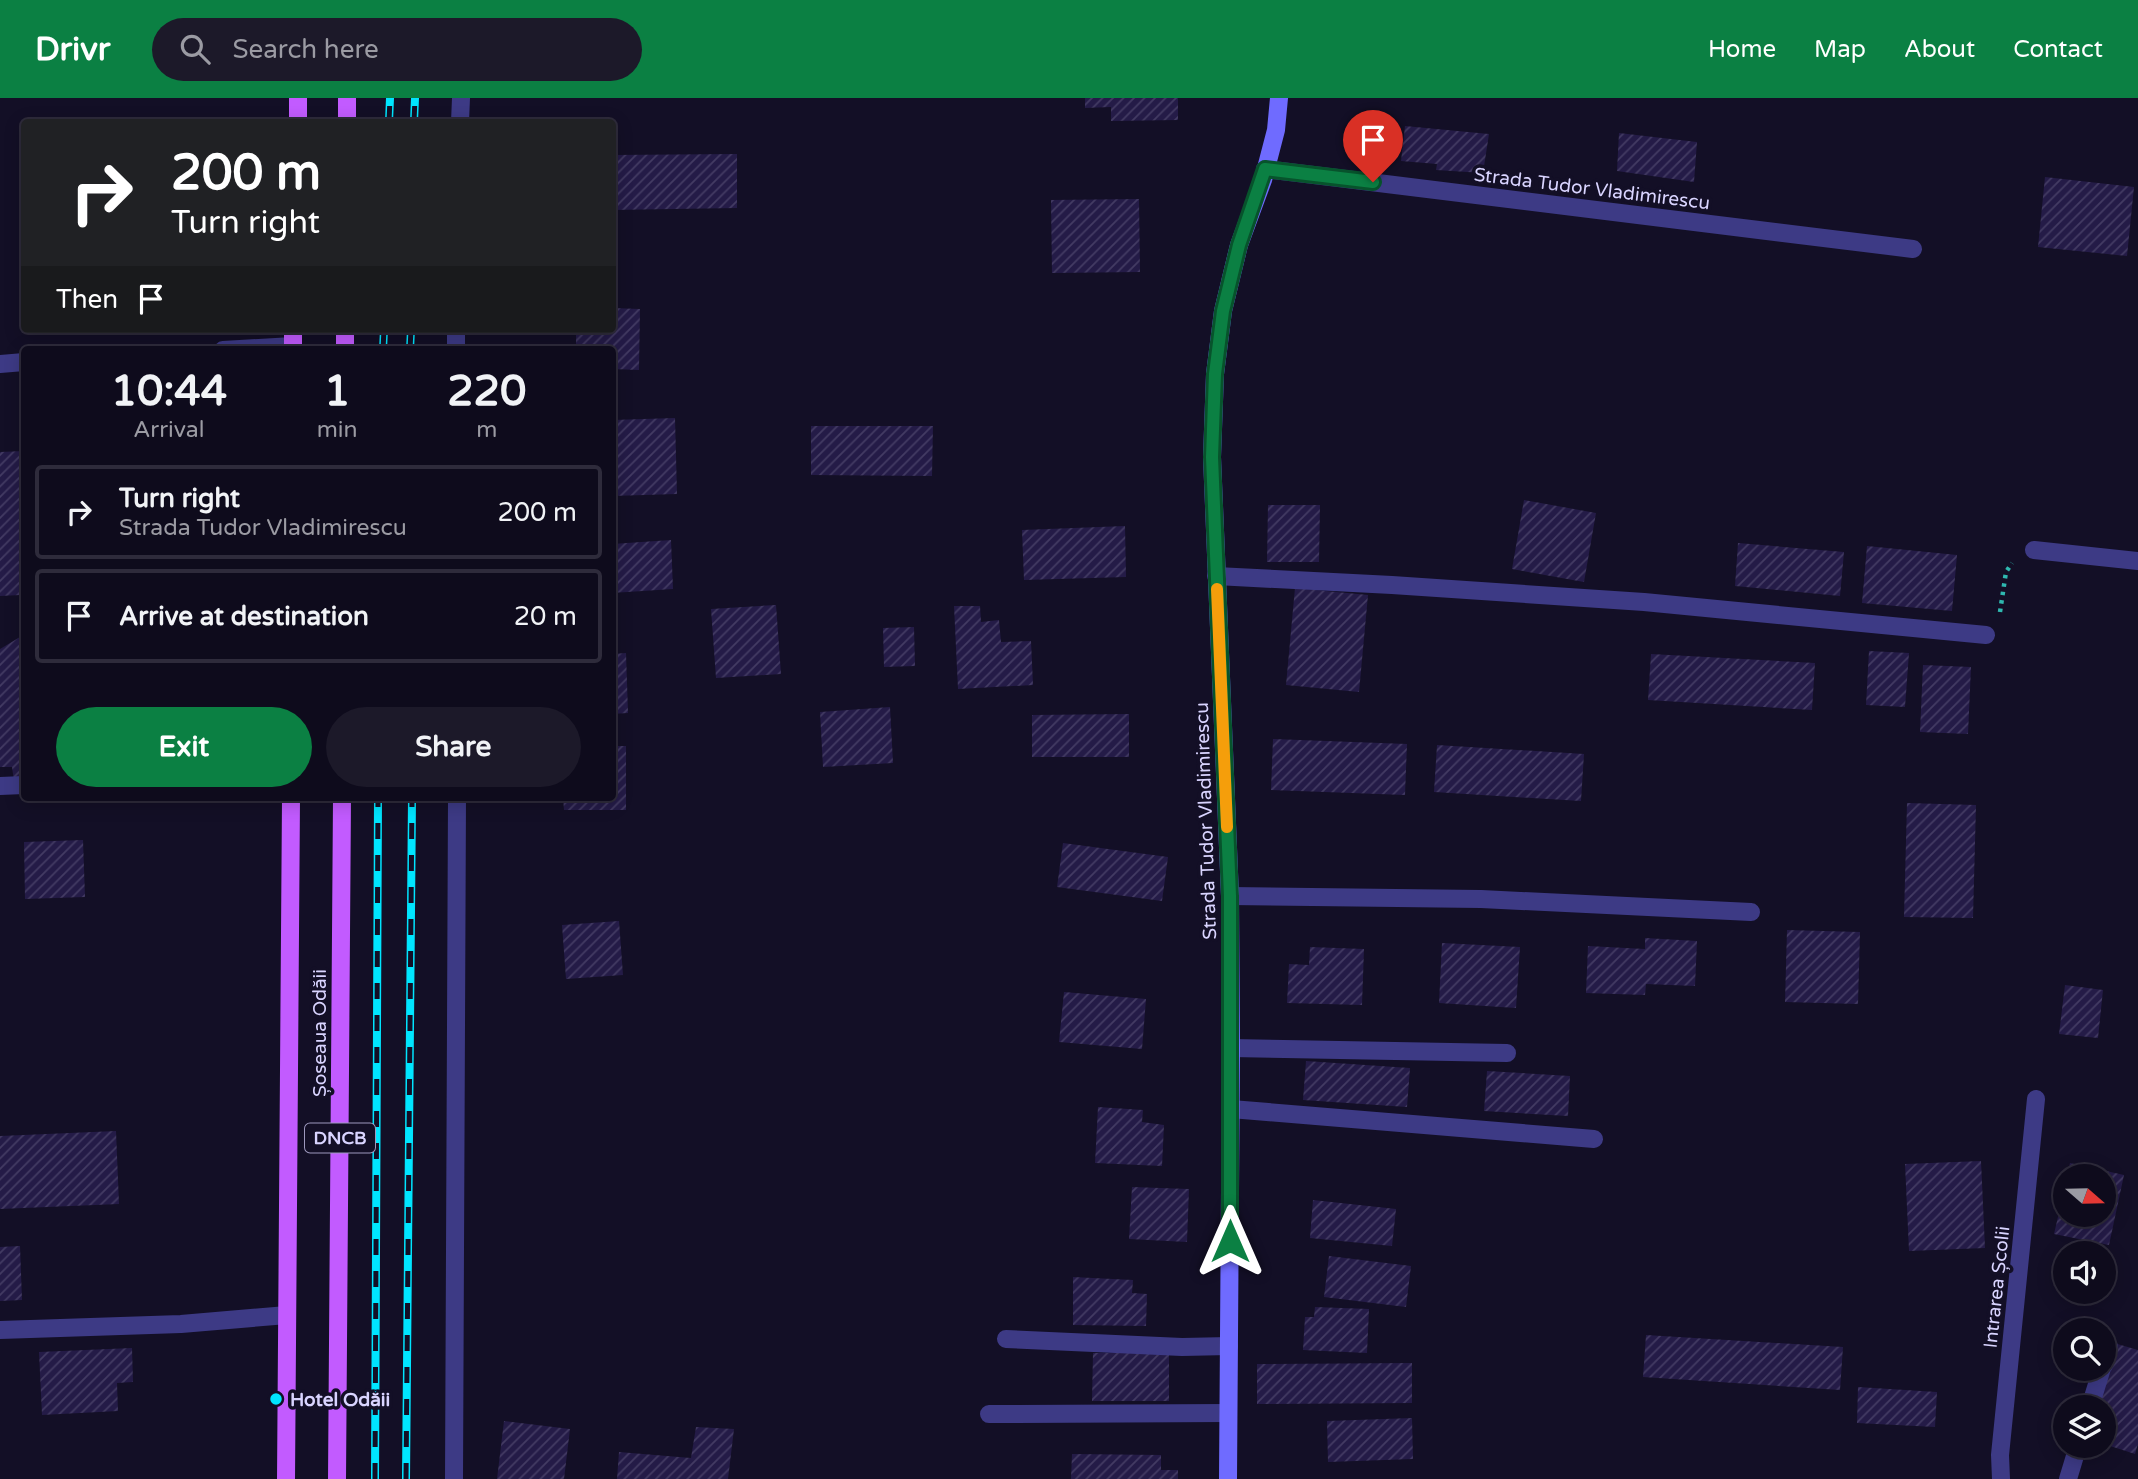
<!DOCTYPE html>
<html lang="en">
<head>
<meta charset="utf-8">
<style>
  body { margin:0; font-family:"Varela Round",sans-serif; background:#1c1929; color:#f1f3f6; height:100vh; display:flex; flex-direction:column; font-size:26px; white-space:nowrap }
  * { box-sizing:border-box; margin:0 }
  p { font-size:23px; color:#9b9ba3 }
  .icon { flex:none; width:38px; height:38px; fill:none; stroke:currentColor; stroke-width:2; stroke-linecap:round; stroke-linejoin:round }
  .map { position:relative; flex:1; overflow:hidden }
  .sheet { position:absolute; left:21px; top:248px; width:595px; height:455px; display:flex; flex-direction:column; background:#0e0b1c; border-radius:7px; box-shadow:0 4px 18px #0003,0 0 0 2px #2e2b3b }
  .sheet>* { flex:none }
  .banner { position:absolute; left:21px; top:21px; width:595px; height:214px; border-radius:7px; box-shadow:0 4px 18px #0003,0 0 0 2px #2e2b3b; background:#202124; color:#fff; overflow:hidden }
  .needle { width:46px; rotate:110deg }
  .controls { position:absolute; left:2053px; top:1066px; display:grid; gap:14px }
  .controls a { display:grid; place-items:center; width:63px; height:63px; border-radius:50%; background:#0e0b1c; box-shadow:0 4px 18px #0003,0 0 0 2px #2e2b3b; font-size:35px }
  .pin { position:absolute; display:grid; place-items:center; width:60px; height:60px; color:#fff; margin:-72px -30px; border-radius:50% 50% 50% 0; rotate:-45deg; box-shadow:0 0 7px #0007 }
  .pin .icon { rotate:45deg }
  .me { position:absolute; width:77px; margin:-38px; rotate:0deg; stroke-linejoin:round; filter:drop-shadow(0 0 5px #0008) }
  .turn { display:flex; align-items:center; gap:24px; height:147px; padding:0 35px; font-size:32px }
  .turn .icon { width:91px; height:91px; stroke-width:2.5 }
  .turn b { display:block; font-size:49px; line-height:60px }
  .then { display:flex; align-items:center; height:66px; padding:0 35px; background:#0003; gap:14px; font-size:26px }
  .eta { display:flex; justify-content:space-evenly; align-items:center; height:119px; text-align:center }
  .eta b { font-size:42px; font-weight:700; line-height:49px }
  .button { display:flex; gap:14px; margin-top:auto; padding:14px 35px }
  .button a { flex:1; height:80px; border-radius:42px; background:#0b8043; color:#fff; font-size:28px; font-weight:700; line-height:80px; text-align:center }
  .button a+a { background:#1c1929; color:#f1f3f6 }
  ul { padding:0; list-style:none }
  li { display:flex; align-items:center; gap:21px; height:94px; margin:0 14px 10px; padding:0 21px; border:4px solid #2e2b3b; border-radius:7px }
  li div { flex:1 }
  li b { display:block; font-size:26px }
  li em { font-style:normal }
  header { display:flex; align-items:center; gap:42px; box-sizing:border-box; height:98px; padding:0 35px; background:#0b8043; color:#fff }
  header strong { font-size:33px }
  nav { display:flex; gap:38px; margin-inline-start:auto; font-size:24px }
  .search { width:490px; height:63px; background:#1c1929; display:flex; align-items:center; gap:18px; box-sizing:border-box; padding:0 24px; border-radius:38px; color:#9b9ba3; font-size:26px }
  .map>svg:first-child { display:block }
</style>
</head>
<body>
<header>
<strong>Drivr</strong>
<div class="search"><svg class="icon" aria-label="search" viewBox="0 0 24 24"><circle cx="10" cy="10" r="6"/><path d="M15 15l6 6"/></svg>Search here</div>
<nav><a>Home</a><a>Map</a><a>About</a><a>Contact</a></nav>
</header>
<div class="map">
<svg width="2138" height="1381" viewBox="0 0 2138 1381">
  <defs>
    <pattern id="building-hatch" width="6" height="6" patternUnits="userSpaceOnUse" patternTransform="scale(1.75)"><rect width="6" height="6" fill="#241b47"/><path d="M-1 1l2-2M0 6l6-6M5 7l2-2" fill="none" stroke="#433b63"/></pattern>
  </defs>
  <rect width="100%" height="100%" fill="#130f26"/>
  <path fill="url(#building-hatch)" d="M1085,0H1178V22L1111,23V9L1085,10Z
    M1405,28L1489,36L1483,75L1436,72L1437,66L1401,63Z
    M1619,35L1697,44L1694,84L1617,73Z
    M737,56V110L612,112V57Z
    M2045,79L2134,89L2127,158L2038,149Z
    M1139,101L1140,174L1052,175L1051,102Z
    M612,210L640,211L639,272L612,271V252H576V231H612Z
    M675,320L677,396L612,398V322Z
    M811,328H933L932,378L811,377Z
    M24,353V683H14L12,669H0V551L20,539L21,497L0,498V354Z
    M1524,402L1596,415L1584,484L1512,471Z
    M1268,407H1320L1319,464H1267Z
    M1125,428L1126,479L1024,482L1022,432Z
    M671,442L673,491L612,495V446Z
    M1738,445L1844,454L1840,498L1735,488Z
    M1867,448L1957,457L1952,513L1862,505Z
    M1295,490L1368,497L1359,594L1286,587Z
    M776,507L781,576L716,580L711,511Z
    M954,508H980L981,524L999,522L1001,544L1031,543L1033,587L958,591Z
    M914,529L915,568L884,569L883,530Z
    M1869,553L1909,555L1905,609L1866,607Z
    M626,555L628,615L612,616V556Z
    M1651,556L1815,565L1812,612L1648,602Z
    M1923,567L1971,569L1968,636L1920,634Z
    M890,609L893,665L823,669L820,614Z
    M1129,616V659H1032V617Z
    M1273,641L1407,646L1405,697L1271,692Z
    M1437,647L1584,656L1581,703L1434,694Z
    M612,648H626V712H564L563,700H612Z
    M1907,705L1976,707L1973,820L1904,819Z
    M83,742L85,799L25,801L24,744Z
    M1063,745L1168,759L1162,803L1057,789Z
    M619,823L623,877L566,881L562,827Z
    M1787,832L1860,834L1858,906L1785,904Z
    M1645,840L1697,843L1695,888L1646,886L1645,897L1586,895L1588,848L1645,851Z
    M1442,845L1520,849L1516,910L1439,905Z
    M1310,849L1364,851L1362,907L1287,905L1289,866L1309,867Z
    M2065,887L2103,892L2098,940L2059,936Z
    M1064,894L1146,901L1142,951L1059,944Z
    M1306,963L1410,970L1407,1009L1303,1002Z
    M1487,973L1570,978L1568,1018L1484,1013Z
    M1098,1009L1143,1012L1142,1024L1164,1027L1162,1068L1095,1065Z
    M116,1033L119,1106L0,1111V1038Z
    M1981,1063L1985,1150L1909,1153L1905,1066Z
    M2070,1065L2124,1077L2109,1147L2054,1136L2064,1093L2065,1116H2104V1078H2067Z
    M1132,1089L1189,1091L1187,1144L1129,1141Z
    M1313,1102L1396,1111L1392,1148L1310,1140Z
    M20,1148L22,1202L0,1203V1149Z
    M1329,1158L1411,1168L1406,1209L1324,1199Z
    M1073,1179L1133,1182L1132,1195L1147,1196L1146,1228L1073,1227Z
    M1315,1209L1369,1211L1367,1255L1303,1252L1305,1219H1314Z
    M1646,1237L1843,1249L1840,1292L1643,1279Z
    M2114,1245L2138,1252V1346L2135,1356L2104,1346V1309H2094Z
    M132,1250L133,1284L117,1285L118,1313L42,1317L39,1254Z
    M1093,1255H1169V1303H1092Z
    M1412,1265V1305L1257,1306V1266Z
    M1858,1289L1937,1294L1935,1329L1857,1325Z
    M1412,1320L1413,1361L1328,1364L1327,1323Z
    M504,1323L570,1331L564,1381H497Z
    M696,1329L734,1331L728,1381H617L619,1354L691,1360Z
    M1072,1356L1161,1357V1372H1178V1381H1071Z"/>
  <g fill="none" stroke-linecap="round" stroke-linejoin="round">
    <path stroke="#2fb8b0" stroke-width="4.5" stroke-dasharray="3.5 5" stroke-linecap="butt" d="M2000,514L2006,474L2012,465"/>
    <path stroke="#3d3a85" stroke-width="18" d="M223,252L293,248
      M0,266L24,264
      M0,688L24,687
      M0,1232L181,1226L287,1217"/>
    <path stroke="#3d3a85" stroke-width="18" d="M460,24L461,0
      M1265,71L1913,151
      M456,231V252
      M2034,452L2138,463
      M1216,478L1392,487L1644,504L1986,537
      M1230,798L1481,801L1751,814
      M1231,950L1507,955
      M1231,1011L1594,1041
      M1006,1241L1182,1249L1229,1248
      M2104,1267L2109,1249
      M2090,1309L2102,1270
      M989,1316L1228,1315
      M454,1381L457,700
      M2001,1381L2000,1357L2036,1001
      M2068,1381L2078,1348"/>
    <path stroke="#6f6bff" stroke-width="18" d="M1228,1381L1231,950L1230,798L1212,359L1215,276L1223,213L1239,147L1263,82L1276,32L1279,0"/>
    <path stroke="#c25bff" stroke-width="18" d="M298,24V0
      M347,24V0
      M293,252V231
      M345,252V231
      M286,1381L291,700
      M337,1381L342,700"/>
    <g stroke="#00e5ff" stroke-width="8">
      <path id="rail" d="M389,24L390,0
        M414,24L415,0
        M383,252L384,231
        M410,252L411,231
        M375,1381L378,700
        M406,1381L412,700"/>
    </g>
    <use href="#rail" stroke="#130f26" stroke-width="5" stroke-dasharray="16" stroke-linecap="butt"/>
  </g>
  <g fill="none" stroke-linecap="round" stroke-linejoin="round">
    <g stroke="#07532c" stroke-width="18">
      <path id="route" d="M1230,1143V798L1212,359L1215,276L1223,213L1239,147L1265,71L1373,84"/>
    </g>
    <use href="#route" stroke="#0b8043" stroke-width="12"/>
    <path stroke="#f59e0b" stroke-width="12" d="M1217,491L1227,729"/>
  </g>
  <circle fill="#00e5ff" stroke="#130f26" stroke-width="2.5" cx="276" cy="1301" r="7"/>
  <g text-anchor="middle" stroke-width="7" stroke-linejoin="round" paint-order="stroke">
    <rect fill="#130f26" stroke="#9e99be" stroke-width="2" x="305" y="1025.5" width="70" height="29" rx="5"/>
    <g font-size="18" font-weight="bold" fill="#d9d4ff">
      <text x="340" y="1046">DNCB</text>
    </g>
    <g font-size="19" fill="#d9d4ff" stroke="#130f26">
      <text transform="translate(1592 90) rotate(7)" y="7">Strada Tudor Vladimirescu</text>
      <text transform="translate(1205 723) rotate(-92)" y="7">Strada Tudor Vladimirescu</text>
      <text transform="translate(319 935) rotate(-90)" y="7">Șoseaua Odăii</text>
      <text transform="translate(1996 1189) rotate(-84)" y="7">Intrarea Școlii</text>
    </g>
    <g font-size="19" font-weight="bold" fill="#d9d4ff" stroke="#130f26" text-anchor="start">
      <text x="290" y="1308">Hotel Odăii</text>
    </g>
  </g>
</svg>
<div class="controls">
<a><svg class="needle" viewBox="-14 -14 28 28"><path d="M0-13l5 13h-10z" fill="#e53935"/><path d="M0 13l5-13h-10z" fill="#9b9ba3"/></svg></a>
<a><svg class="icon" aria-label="sound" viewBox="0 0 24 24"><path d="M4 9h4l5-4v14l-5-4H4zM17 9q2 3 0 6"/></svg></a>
<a><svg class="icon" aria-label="search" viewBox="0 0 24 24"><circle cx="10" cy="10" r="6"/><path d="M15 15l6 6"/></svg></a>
<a><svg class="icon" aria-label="layers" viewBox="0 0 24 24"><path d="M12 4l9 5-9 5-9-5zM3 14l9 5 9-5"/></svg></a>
</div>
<div class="pin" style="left:1373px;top:84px;background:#d93025"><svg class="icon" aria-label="arrive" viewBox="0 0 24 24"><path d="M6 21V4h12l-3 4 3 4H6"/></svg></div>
<svg class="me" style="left:1230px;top:1143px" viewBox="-20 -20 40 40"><path d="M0-17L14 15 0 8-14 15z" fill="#0b8043" stroke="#fff" stroke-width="4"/></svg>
<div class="banner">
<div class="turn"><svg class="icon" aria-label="right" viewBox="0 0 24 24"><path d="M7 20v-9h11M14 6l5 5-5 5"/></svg><div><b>200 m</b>Turn right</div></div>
<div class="then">Then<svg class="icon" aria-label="arrive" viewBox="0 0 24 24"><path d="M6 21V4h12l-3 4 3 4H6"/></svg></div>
</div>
<section class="sheet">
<div class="eta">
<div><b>10:44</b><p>Arrival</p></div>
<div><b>1</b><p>min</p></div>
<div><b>220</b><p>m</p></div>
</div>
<ul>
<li><svg class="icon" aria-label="right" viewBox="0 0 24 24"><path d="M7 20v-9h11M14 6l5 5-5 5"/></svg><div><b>Turn right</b><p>Strada Tudor Vladimirescu</p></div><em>200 m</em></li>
<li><svg class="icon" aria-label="arrive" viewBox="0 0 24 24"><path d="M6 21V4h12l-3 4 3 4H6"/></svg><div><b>Arrive at destination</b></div><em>20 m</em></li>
</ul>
<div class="button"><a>Exit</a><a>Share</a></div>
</section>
</div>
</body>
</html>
